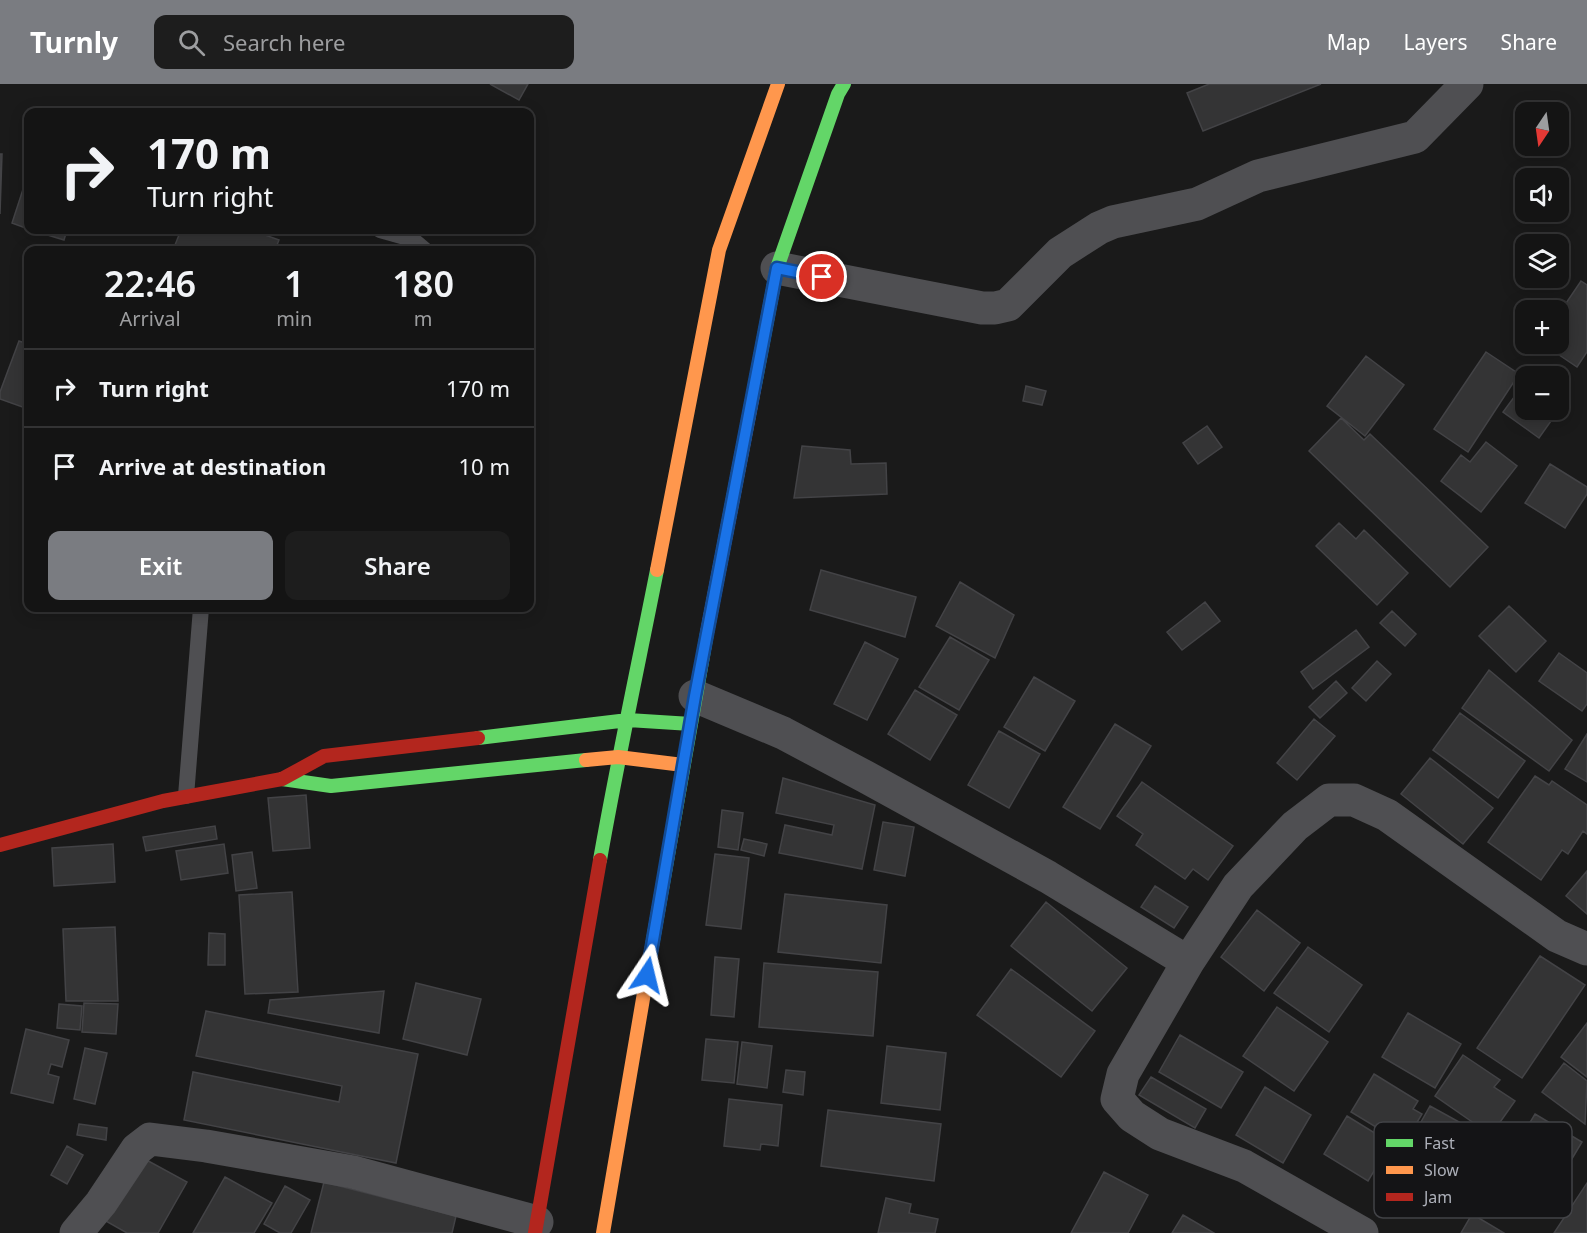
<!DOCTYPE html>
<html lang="en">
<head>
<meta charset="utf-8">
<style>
  body { margin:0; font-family:"Noto Sans",sans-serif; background:#1d1d1d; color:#f1f3f6; height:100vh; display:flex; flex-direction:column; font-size:22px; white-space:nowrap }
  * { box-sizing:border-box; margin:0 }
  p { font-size:20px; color:#9d9ea0 }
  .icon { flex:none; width:33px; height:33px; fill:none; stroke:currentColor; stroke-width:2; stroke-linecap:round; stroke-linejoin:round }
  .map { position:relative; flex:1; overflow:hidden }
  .details { position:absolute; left:24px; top:162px; width:510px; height:366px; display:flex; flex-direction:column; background:#141414; border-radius:12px; box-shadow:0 3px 15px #0003,0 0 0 2px #333334 }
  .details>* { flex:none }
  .guide { position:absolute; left:24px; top:24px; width:510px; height:126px; border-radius:12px; box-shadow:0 3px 15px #0003,0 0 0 2px #333334; background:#141414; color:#f1f3f6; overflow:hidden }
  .needle { width:39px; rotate:193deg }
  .fabs { position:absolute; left:1515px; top:18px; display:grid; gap:12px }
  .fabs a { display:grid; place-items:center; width:54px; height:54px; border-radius:12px; background:#141414; box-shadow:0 3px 15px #0003,0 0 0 2px #333334; font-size:30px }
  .pin { position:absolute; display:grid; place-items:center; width:51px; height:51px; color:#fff; margin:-26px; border:3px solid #fff; border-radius:50%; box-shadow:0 2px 6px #0007 }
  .me { position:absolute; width:66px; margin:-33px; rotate:10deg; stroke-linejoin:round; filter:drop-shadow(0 0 4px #0008) }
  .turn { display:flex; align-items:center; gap:21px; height:126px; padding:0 24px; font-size:27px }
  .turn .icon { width:78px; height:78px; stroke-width:2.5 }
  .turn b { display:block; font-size:42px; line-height:51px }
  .eta { display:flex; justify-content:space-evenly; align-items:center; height:102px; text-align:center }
  .eta b { font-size:36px; font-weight:600; line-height:42px }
  .button { display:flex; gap:12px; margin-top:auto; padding:12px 24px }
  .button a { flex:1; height:69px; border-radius:12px; background:#7a7c81; color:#fff; font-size:24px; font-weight:600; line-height:69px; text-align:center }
  .button a+a { background:#1d1d1d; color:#f1f3f6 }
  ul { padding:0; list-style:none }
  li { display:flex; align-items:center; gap:18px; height:78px; padding:0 24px; border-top:2px solid #333334 }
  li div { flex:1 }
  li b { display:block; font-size:22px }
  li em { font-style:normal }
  header { display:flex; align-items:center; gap:36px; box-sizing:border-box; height:84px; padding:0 30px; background:#7a7c81; color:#fff }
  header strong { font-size:28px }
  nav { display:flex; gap:33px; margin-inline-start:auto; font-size:21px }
  .search { width:420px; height:54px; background:#1d1d1d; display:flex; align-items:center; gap:15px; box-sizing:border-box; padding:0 21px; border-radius:12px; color:#9d9ea0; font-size:22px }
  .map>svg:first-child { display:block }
</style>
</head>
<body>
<header>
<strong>Turnly</strong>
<div class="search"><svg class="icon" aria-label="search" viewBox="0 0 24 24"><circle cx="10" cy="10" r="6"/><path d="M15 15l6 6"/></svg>Search here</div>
<nav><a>Map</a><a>Layers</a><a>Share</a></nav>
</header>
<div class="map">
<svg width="1587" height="1149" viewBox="0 0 1587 1149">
  <rect width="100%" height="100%" fill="#1a1a1a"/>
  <path fill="#343435" stroke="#434346" stroke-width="1.5" d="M490,0H528L519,16Z
    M1209,0H1321L1203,47L1187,9Z
    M0,70H2L0,130Z
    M28,90V145L12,139Z
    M31,146H67L64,156Z
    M181,146H251L279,156L275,166H173Z
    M1581,197L1587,201V268L1577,283L1543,260H1558V231Z
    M19,257L28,260V325L0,315V308Z
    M1486,268L1519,290L1468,368L1434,345Z
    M1366,272L1404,301L1365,352L1327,322Z
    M1526,297V326H1558V317L1563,320L1539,354L1503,328Z
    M1026,302L1046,307L1042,321L1023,317Z
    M1341,334L1364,356L1370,350L1488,463L1450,503L1309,367Z
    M1207,342L1222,363L1198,380L1183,359Z
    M1486,358L1517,382L1481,428L1441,397L1461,371L1470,378Z
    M802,362L850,366L851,380L886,379L887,410L794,414Z
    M1550,380L1587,403V410L1565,444L1525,419Z
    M1339,439L1356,455L1364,446L1408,489L1377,521L1316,462Z
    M821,486L916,513L905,553L810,526Z
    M960,498L1014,531L995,574L936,542Z
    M1205,518L1220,537L1182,566L1167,548Z
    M1509,522L1546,557L1516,588L1479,552Z
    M1392,527L1416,550L1405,562L1380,539Z
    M1356,546L1369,563L1313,605L1301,588Z
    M950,553L989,576L959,626L919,603Z
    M865,558L898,575L867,636L834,620Z
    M1559,569L1587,589V620L1582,627L1539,597Z
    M1377,577L1391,590L1366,617L1352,604Z
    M1489,586L1572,656L1549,687L1462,624Z
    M1034,593L1075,617L1045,667L1004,643Z
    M1336,597L1347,609L1320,634L1309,623Z
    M915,606L957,631L930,676L888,650Z
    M1460,629L1525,677L1498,714L1433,666Z
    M1314,635L1335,652L1297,696L1277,679Z
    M1115,640L1151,662L1100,745L1063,723Z
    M999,647L1040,670L1009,724L968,701Z
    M1587,650V698L1565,685Z
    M1430,674L1493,724L1463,760L1401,710Z
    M1535,692L1549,701L1552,697L1587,721V750L1583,747L1568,770L1562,766L1541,796L1488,758Z
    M783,694L875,721L862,785L779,769L785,741L832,751L834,741L776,729Z
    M1142,698L1233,762L1208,796L1193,785L1185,795L1136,761L1143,750L1117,732Z
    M306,711L310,764L273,767L268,714Z
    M722,726L743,729L738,766L718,763Z
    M883,738L914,743L905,792L874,786Z
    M215,742L217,755L146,767L143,753Z
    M744,755L767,760L764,772L741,766Z
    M113,760L115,798L54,802L52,764Z
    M224,760L228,789L181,796L176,767Z
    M252,768L257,804L236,807L232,771Z
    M715,770L749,774L741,845L706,841Z
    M1587,787V830L1566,812Z
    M1155,802L1188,823L1174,844L1141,823Z
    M292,808L298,908L245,910L239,811Z
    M785,810L887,821L881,879L778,868Z
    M1046,818L1127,884L1092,927L1011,862Z
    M1257,826L1300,859L1264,907L1221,873Z
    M115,843L118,917H66L63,845Z
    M209,849L225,850V881H208Z
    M1308,863L1362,901L1329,948L1274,909Z
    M1540,872L1585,901L1522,994L1477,964Z
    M715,873L739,875L734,933L711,931Z
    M764,879L878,888L873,952L759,943Z
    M1011,885L1095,947L1061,993L977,931Z
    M416,899L481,915L467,971L403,955Z
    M384,907L379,949L268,929L270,916Z
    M84,919L118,920L116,950L82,948Z
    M59,920L82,922L80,946L57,944Z
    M1277,923L1328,958L1294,1007L1243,972Z
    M206,927L418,970L396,1079L184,1036L193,988L339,1018L342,1002L196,972Z
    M1408,929L1461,960L1435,1004L1382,973Z
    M1587,939V993L1561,973Z
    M26,945L69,956L62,983L51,980L48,990L59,993L53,1019L11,1009Z
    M1180,951L1243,988L1221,1024L1159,988Z
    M706,955L738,958L734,999L702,996Z
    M742,958L772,962L767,1004L737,1000Z
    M887,962L946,969L940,1026L881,1019Z
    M85,964L107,969L95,1020L74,1015Z
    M1463,971L1500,996L1494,1003L1515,1017L1491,1051L1435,1012Z
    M1564,979L1587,997L1585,1040L1542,1008Z
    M786,986L805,988L803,1011L783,1008Z
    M1374,990L1418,1017L1413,1025L1422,1030L1404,1060L1351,1028Z
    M1151,993L1206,1025L1195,1044L1139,1011Z
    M1265,1003L1311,1031L1283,1079L1236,1051Z
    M729,1015L782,1021L778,1062L761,1060L760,1066L724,1062Z
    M1430,1022L1481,1050L1435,1132L1384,1104Z
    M828,1026L941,1040L934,1097L821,1082Z
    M1535,1030L1582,1058L1548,1115L1501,1087Z
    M1347,1032L1391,1059L1368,1097L1324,1070Z
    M79,1040L107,1044L106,1056L77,1051Z
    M67,1062L83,1071L67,1100L51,1091Z
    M141,1073L187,1098L158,1149H127L104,1136Z
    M1104,1088L1148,1111L1128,1149H1071Z
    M225,1093L272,1119L254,1149H193Z
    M324,1098L456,1132L452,1149H311Z
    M1587,1099V1149H1554Z
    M285,1102L310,1116L291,1149H280L264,1140Z
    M886,1114L911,1120L909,1129L938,1135L935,1149H878Z
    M1472,1130L1504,1149H1461Z
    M1183,1131L1214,1149H1172Z"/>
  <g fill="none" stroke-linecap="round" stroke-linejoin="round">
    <path stroke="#4f4f52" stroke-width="16" d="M380,146L412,155L425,166
      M186,712L201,524"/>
    <path stroke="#4f4f52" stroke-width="33" d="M777,184L982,224H995L1008,221L1060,169L1099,144L1113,138L1197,120L1258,92L1415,53L1467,0
      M695,612L783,649L866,693L1048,793L1188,878
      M76,1149L101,1119L137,1065L150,1055L206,1062L353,1088L537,1138
      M1362,1149L1244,1082L1160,1050L1132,1032L1117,1015L1123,990L1188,878L1238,802L1295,742L1329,716H1354L1387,731L1557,852L1587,865"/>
    <path stroke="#63d668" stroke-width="14" d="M755,300L777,184L838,10L844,0
      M478,654L628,636L691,640
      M282,695L331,702L586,676
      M600,776C617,679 638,582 657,486
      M652,862L707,549"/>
    <path stroke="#ff974d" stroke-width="14" d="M657,486L719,166L778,0
      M707,549L755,300
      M586,676L618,673L683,681
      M603,1149L652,862"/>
    <path stroke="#b3261e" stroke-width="14" d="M0,761L163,717L282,695L324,672L478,654
      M535,1149L600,776"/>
  </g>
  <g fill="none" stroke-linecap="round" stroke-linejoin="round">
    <g stroke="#114b97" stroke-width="15">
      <path id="route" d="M647,891L695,612L777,184L822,193"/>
    </g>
    <use href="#route" stroke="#1a73e8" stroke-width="10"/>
  </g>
  <rect x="1374" y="1038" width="198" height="96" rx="9" fill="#141416" stroke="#424347" stroke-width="1.5"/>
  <rect x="1386" y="1055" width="27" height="8" fill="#63d668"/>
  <rect x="1386" y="1082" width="27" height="8" fill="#ff974d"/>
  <rect x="1386" y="1109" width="27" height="8" fill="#b3261e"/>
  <g font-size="16" fill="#adb0b9">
    <text x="1424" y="1065">Fast</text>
    <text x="1424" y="1092">Slow</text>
    <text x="1424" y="1119">Jam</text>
  </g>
</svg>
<div class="fabs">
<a><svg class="needle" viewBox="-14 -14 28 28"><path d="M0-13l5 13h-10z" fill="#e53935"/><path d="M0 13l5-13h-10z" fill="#9d9ea0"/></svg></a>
<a><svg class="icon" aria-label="sound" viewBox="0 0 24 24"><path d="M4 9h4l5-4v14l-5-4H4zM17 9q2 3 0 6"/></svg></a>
<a><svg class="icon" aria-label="layers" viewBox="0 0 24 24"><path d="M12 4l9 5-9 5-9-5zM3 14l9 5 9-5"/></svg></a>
<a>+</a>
<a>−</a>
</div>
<div class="pin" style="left:822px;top:193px;background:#d93025"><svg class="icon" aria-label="arrive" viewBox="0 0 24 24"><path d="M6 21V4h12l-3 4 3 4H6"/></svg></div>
<svg class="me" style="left:647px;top:891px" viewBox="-20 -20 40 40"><path d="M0-17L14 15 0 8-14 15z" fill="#1a73e8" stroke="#fff" stroke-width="4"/></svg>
<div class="guide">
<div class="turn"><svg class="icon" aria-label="right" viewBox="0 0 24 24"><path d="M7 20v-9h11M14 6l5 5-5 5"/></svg><div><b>170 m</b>Turn right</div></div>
</div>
<section class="details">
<div class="eta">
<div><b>22:46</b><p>Arrival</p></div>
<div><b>1</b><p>min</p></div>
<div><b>180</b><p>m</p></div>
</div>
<ul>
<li><svg class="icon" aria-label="right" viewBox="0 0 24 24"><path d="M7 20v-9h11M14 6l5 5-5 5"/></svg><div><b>Turn right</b></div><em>170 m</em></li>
<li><svg class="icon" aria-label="arrive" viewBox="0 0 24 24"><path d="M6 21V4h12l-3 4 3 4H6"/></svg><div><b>Arrive at destination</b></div><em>10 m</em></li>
</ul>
<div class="button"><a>Exit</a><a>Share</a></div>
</section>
</div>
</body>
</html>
